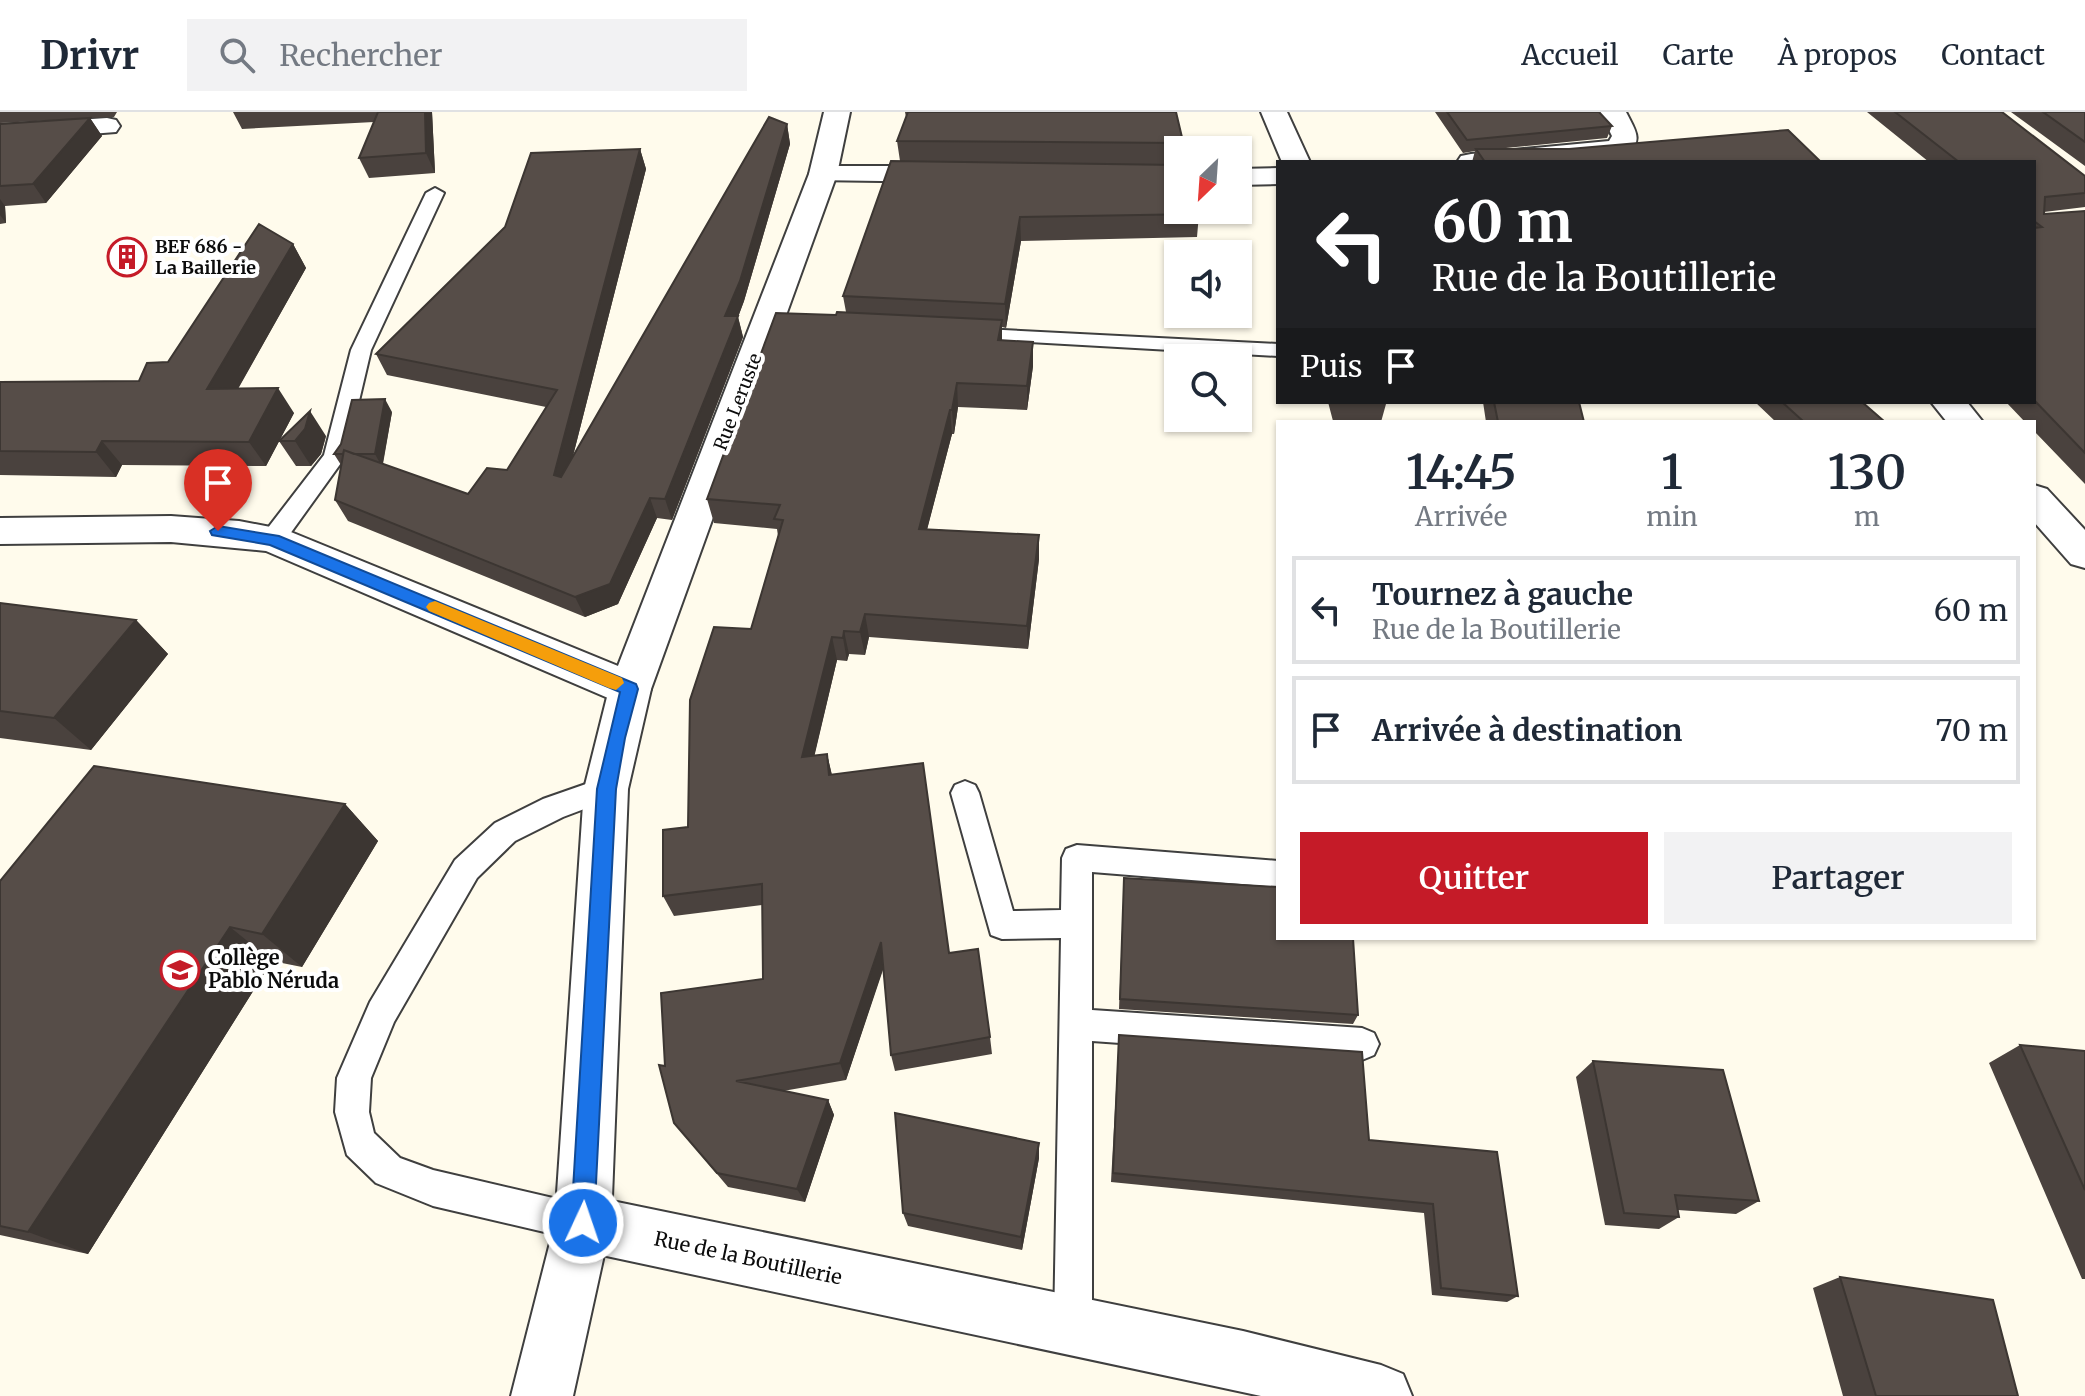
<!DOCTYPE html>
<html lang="fr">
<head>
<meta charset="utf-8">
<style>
  body { margin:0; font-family:Merriweather,serif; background:#f2f2f3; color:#1f2937; height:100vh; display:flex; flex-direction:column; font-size:30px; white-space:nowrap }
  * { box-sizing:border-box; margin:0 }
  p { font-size:26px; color:#747a83 }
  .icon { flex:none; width:44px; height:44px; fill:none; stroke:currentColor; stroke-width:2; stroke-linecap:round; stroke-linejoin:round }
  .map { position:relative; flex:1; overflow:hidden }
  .panel { position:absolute; left:1276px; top:308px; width:760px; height:520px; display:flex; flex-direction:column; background:#fff; border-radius:0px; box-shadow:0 2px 6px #0004 }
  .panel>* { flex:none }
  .guide { position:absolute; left:1276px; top:48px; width:760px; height:244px; border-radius:0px; box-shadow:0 2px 6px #0004; background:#202124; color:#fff; overflow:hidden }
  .needle { width:52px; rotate:205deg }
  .fabs { position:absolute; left:1164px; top:24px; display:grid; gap:16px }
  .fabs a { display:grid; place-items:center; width:88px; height:88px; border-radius:0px; background:#fff; box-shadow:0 2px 6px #0004; font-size:40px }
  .pin { position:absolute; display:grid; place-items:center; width:68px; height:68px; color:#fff; margin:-82px -34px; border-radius:50% 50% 50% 0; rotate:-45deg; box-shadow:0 0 8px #0007 }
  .pin .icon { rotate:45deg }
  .me { position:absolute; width:88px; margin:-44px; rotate:3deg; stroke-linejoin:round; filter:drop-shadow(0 0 6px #0008) }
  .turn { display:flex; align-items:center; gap:28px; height:168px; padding:0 24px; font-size:36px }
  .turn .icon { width:104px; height:104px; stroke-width:2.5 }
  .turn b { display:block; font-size:56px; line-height:68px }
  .then { display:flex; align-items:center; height:76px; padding:0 24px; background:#0003; gap:16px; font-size:30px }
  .eta { display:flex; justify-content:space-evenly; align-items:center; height:136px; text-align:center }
  .eta b { font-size:48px; font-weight:600; line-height:56px }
  .primary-button { display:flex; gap:16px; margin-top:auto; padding:16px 24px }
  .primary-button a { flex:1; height:92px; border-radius:0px; background:#c51b28; color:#fff; font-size:32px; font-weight:600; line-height:92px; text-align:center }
  .primary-button a+a { background:#f2f2f3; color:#1f2937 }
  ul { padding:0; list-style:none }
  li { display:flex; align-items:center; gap:24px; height:108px; margin:0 16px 12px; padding:0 8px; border:4px solid #e0e1e3; border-radius:0px }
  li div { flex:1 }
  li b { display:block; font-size:30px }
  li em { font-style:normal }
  header { display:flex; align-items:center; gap:48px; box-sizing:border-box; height:112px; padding:0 40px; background:#fff; border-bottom:2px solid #e0e1e3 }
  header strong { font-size:38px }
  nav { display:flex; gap:44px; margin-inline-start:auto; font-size:28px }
  .search { width:560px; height:72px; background:#f2f2f3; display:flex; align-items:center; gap:20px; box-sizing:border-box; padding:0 28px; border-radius:0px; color:#747a83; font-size:30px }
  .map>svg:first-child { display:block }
</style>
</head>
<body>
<header>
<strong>Drivr</strong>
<div class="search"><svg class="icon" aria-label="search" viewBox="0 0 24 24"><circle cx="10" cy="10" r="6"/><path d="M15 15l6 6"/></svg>Rechercher</div>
<nav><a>Accueil</a><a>Carte</a><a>À propos</a><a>Contact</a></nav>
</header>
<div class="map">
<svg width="2085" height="1284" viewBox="0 0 2085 1284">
  <rect width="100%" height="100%" fill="#fffbec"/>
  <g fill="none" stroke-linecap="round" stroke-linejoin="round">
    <g stroke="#3f3f3f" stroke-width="4">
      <path id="service" d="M435,76L444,81L371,238L346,344L282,433L273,435L264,433L261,427L264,421L324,343L351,238L426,81Z
        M964,216L1278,232V244L957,226L954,222Z
        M606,665L616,669L620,677L616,685L563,705L515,729L477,766L394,910L371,966L369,1000L374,1021L400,1046L433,1058L583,1093L596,1098L601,1111L596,1124L583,1129L433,1094L376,1071L347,1043L335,1000L337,966L370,890L455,748L495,711L543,687Z
        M965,669L975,673L979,681L1013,799L1061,798L1062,746L1066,737L1077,733L1278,749V775L1092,760V898L1362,916L1374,921L1379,932L1374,943L1362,948L1092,929V1215L1086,1228L1073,1234L1060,1228L1054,1215L1061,826L1002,827L991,823L951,681L955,673Z"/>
    </g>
    <g stroke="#3f3f3f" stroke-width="4">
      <path id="minor" d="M1261,0H1287L1310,50H1282Z
        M1600,0H1626C1635,18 1644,28 1627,43L1563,50H1457L1461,44L1471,42L1609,29L1612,24Z
        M107,6L116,8L120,14L116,20L0,29V13Z
        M823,54H948L958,56L962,62L958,68L948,70L813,68L809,62L813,56Z
        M1278,56V72L1238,73V57Z
        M1931,290H1967L1983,310H1947Z
        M2034,373L2047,377L2085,418V456L2071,452L2034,410Z
        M171,404L239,409L286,418L645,565L651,577L645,589L630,593L615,589L266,439L171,430L0,432V406Z
        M583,1083L1243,1219L1381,1253L1403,1262L1412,1284H1261L583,1139L563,1131L555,1111L563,1091Z"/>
    </g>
    <g stroke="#3f3f3f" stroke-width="4">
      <path id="tertiary" d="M824,0H850L837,62L651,577L628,677L611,1111L573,1284H511L555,1111L584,677L609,577L809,62Z"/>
    </g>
    <use href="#service" fill="#fff" fill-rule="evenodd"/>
    <use href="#minor" fill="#fff" fill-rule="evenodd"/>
    <use href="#tertiary" fill="#fff" fill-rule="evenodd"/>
  </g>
  <path fill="#4a423e" d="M0,0H117L114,5L90,6L102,24L46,91L5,94L6,111L0,112V12L72,7L0,11Z
    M233,0H432L435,61L369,66L359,46L374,10L242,17Z
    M905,0H1176L1185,38H1178V98L1199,102L1197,125L1021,129L1006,216L1002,215V228L1033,230V254L1027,298L958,295L954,322H952L927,417L1039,423V447L1028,537L869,525L865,543L849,542L847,549L837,548L814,644L827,642L832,663L949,841L990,925L992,942L895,959L891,943L883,856L846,968L783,979L828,988L834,1003L805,1090L728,1075L674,1011L665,954L763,867L762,793L674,804L663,784L688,715L751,517L778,424L777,417L714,411L707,387L836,203L846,200L843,184L900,49L897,29L906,5Z
    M1435,0H1599L1612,14L1607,26L1496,37L1485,50H1472L1475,39L1463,41Z
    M1867,0H2002L2085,64V95L2044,100V102L2085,99V372L2034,319V310H2025L2006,290H2034V50H1929Z
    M2011,0H2085V54Z
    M787,12L790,32L744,189L738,205L743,225L672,408L657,406L618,492L585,505L348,409L335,388L341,353L334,342L392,300L383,352L468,382L507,358L546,295L387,263L376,242L640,37L646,57L573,344Z
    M293,132L306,156L238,277L294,301L266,354L122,353L116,365L0,363V270L139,269L168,250Z
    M1328,290H1386V292L1381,310H1347L1333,309Z
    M1483,290H1579L1584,310H1486Z
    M1755,290H1862L1885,310H1776Z
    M326,324L321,342L311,354H296L279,329Z
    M0,491L136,508L168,542L91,638L0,626Z
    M345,692L378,729L302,855L272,849L88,1142L0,1123V769Z
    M1124,766L1358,903L1353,912L1119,897Z
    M1119,923L1369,1028L1497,1040L1518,1184L1507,1190L1432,1183L1424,1101L1111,1070Z
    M2020,933L2085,939V1167H2082L1989,951Z
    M1593,949L1759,1089L1736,1102L1678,1098L1679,1105L1659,1117L1605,1113L1576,965Z
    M1039,1031V1046L1022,1138L908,1114L903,1101Z
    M1840,1165L2018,1284H1843L1813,1176Z"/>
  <path fill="#3c3632" d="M425,0H432L435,61L426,41Z
    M90,6L102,24L46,91L33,72Z
    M787,12L790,32L744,189L738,205L743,225L672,408L665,387L725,204Z
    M640,37L646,57L563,383L554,363Z
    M0,87L5,94L6,111L0,103Z
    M1020,105L1021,129L1006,216L1005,192Z
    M293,132L306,156L224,301L207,277Z
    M1002,208V233L998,228Z
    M1033,230V254L1027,298V274Z
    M957,271L958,295L954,322L952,298Z
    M278,276L294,301L266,354L249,330Z
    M385,287L392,300L382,355L375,342Z
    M950,298L952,322L921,441L919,417Z
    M310,299L326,324L321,342L311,354L295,329Z
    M102,329L122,353L116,365L96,340Z
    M650,386L657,406L618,492L585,505L575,485Z
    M1039,423V447L1028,537L1027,514Z
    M865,502L869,525L865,543L860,520Z
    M136,508L168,542L91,638L54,606Z
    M844,519L849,542L847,549L843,526Z
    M832,525L837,548L809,667L802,645Z
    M827,642L832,664L829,663Z
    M345,692L378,729L302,855L262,822Z
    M230,815L272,849L88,1142L28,1120Z
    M881,830L886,849L846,968L840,951Z
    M828,988L834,1003L805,1090L797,1077Z
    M1039,1031V1046L1022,1138L1021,1125Z"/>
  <path fill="#564d48" stroke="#3c3632" stroke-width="2" d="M378,0H425L426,41L359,46Z
    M908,0H1176L1185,38H1183V34L1180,31L897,29Z
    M1447,0H1599L1612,14L1467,28Z
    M1895,0H2002L2085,64V81L2045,85L2044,102L2085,99V341L2034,288V116L2042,115L2034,109V50H1959Z
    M2043,0H2085V30Z
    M769,5L787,12L740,169L725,204H738L665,387L650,386L610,472L575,485L335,388L344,338L468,382L487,356L507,358L557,278L376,242L505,115L531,41L640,37L554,363L561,365Z
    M90,6L33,72L0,74V12Z
    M1788,18L1821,50H1485L1476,37H1569Z
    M891,49L1178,53V98H1199V102L1020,105L1005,192L843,184Z
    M259,112L293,132L207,277L278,276L249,330L102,329L96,340L0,339V270L139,269L147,251L168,250Z
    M837,200L1002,208L998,228L1033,230L1027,274L957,271L952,298H950L919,417L1039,423L1027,514L865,502L860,520L844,519L843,526L832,525L802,645L827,642L829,663L923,651L949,841L978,837L990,925L891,943L881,830L840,951L736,969L828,988L797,1077L717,1061L674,1011L659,953L665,954L661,881L763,867L762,772L663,784V718L688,715L690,588L714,515L751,517L783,408L774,407L780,393L707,387L776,201L836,203Z
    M385,287L375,342H354L344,338L343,342H334L341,332L352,288Z
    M1494,290H1579L1584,310H1498Z
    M1782,290H1862L1885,310H1804Z
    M310,299L305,317L295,329H279Z
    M0,491L136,508L54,606L0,599Z
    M94,654L345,692L262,822L230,815L28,1120L0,1114V769Z
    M1124,766L1278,775V826H1353L1358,903L1120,887Z
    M1119,923L1362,940L1369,1028L1497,1040L1518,1184L1441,1176L1433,1092L1113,1061Z
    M2020,933L2085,939V1078Z
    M1593,949L1723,958L1759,1089L1675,1083L1679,1105L1624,1101Z
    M895,1001L1039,1031L1021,1125L903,1101Z
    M1840,1165L1993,1188L2018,1284H1876Z"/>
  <path fill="#1a73e8" stroke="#114b97" stroke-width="2" d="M218,414L279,424L636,572L638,577L625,626L616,677L594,1111L591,1120L583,1123L574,1120L571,1111L597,677L620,580L270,433L212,423L210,419Z"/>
  <path fill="#f59e0b" d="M435,489L622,566L624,571L616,578L609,576L429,499L426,495L429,491Z"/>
  <defs>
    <g id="building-ring" transform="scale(2)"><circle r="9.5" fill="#fff" stroke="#c51b28" stroke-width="1.5"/><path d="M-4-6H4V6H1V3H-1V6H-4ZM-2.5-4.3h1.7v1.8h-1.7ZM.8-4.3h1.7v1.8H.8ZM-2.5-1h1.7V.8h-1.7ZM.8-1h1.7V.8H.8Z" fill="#c51b28"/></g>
    <g id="school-ring" transform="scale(2)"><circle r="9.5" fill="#fff" stroke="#c51b28" stroke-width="1.5"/><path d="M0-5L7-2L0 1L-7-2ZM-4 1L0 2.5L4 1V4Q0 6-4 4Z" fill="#c51b28"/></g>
  </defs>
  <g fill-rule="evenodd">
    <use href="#building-ring" x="127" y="145"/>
    <use href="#school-ring" x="180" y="858"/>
  </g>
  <g text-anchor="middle" stroke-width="8" stroke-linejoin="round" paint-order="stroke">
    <g font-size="18" font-weight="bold" fill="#0c0c0c" stroke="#fff" text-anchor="start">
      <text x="155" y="141">BEF 686 -<tspan x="155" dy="21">La Baillerie</tspan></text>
    </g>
    <g font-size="18" fill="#0c0c0c" stroke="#fff">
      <text transform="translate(738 290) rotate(-69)" y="6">Rue Leruste</text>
    </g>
    <g font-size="20" font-weight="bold" fill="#0c0c0c" stroke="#fff" text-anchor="start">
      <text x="208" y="853">Collège<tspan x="208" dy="23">Pablo Néruda</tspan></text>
    </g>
    <g font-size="20" fill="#0c0c0c" stroke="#fff">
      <text transform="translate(748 1146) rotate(12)" y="7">Rue de la Boutillerie</text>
    </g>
  </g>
</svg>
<div class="fabs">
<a><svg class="needle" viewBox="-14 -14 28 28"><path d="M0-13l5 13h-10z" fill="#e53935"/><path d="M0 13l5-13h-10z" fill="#747a83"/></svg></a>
<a><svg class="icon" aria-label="sound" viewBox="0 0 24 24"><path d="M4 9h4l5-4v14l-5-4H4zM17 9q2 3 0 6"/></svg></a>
<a><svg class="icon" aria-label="search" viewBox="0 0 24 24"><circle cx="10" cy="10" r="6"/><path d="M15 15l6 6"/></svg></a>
</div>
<div class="pin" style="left:218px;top:419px;background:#d93025"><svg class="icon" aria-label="arrive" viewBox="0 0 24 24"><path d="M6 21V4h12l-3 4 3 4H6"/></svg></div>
<svg class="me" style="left:583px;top:1111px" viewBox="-20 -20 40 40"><circle r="17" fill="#1a73e8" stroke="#fff" stroke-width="3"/><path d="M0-11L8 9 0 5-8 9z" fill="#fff"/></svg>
<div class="guide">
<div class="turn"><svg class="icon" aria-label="left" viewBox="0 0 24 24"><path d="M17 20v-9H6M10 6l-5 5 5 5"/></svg><div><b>60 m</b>Rue de la Boutillerie</div></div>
<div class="then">Puis<svg class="icon" aria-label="arrive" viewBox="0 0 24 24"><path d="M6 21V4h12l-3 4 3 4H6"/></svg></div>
</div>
<section class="panel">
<div class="eta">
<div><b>14:45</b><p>Arrivée</p></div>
<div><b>1</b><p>min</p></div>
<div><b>130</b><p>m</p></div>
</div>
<ul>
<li><svg class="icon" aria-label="left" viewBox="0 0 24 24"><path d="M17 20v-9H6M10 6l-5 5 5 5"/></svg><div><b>Tournez à gauche</b><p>Rue de la Boutillerie</p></div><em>60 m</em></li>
<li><svg class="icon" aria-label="arrive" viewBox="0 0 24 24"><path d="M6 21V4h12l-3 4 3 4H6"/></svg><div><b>Arrivée à destination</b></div><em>70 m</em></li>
</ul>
<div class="primary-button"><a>Quitter</a><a>Partager</a></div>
</section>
</div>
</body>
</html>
